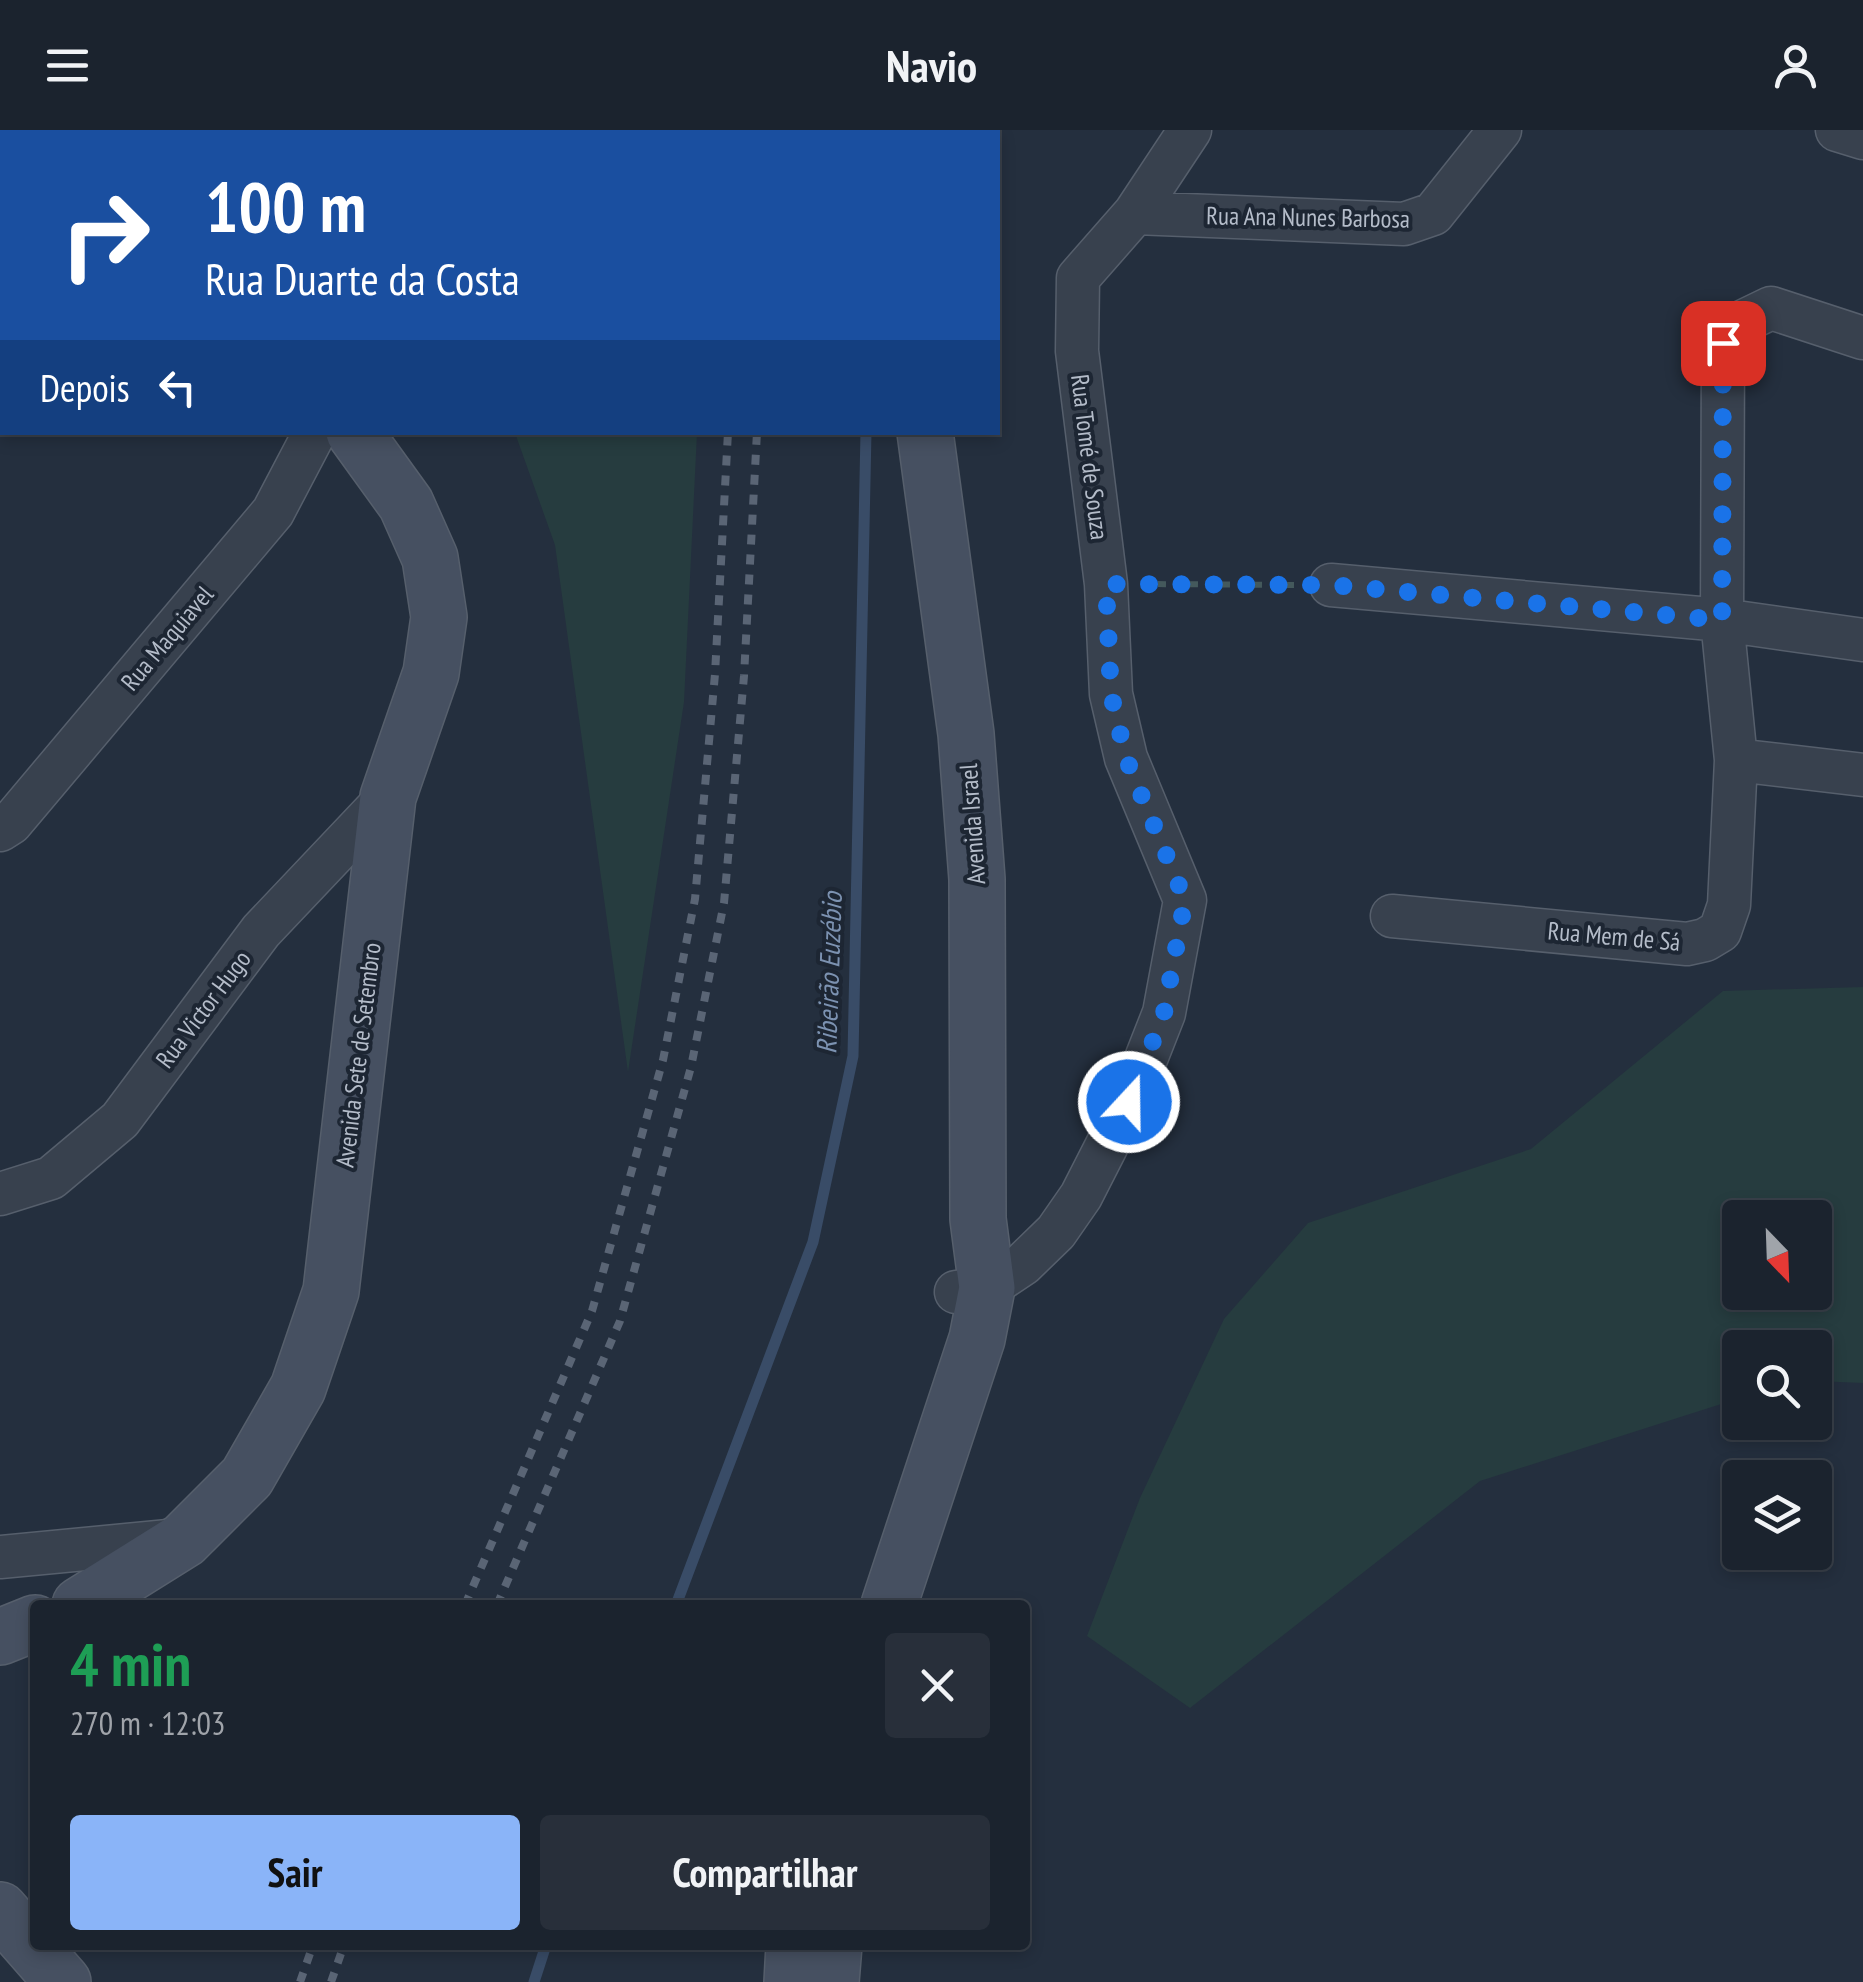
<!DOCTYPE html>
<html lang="pt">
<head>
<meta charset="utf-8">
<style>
  body { margin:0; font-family:"PT Sans Narrow",sans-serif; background:#282f3a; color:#f1f3f6; height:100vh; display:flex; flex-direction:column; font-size:38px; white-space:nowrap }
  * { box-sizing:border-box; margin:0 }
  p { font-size:32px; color:#a0a4aa }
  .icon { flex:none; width:55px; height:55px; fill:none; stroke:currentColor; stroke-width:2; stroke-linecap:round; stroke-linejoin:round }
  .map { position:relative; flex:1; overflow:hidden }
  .sheet { position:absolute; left:30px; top:1470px; width:1000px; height:350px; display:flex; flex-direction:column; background:#1b232e; border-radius:10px; box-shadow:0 5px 15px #0003,0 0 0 2px #39404a }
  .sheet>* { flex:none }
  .hud { position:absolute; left:0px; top:0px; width:1000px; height:305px; box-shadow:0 5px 15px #0003,0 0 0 2px #39404a; background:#1a4fa0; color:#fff; overflow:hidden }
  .needle { width:65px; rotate:157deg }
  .tools { position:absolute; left:1722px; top:1070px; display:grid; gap:20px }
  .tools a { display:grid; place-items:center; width:110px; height:110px; border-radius:10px; background:#1b232e; box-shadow:0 5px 15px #0003,0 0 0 2px #39404a; font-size:50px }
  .pin { position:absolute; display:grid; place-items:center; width:85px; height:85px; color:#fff; margin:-42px; border-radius:20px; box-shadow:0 5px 15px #0006 }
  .me { position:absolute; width:110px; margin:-55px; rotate:21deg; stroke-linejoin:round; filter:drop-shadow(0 0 8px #0008) }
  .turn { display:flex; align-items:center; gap:35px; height:210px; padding:0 40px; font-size:45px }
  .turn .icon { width:130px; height:130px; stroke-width:2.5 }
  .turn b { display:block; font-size:70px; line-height:85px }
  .then { display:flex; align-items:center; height:95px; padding:0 40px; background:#0003; gap:20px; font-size:38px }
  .round { display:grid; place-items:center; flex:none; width:105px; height:105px; border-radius:10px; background:#282f3a }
  .overview { display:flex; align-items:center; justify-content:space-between; height:170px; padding:0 40px }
  h1 { font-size:60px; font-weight:700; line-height:75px; color:#1e9e55 }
  .cta { display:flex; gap:20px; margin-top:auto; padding:20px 40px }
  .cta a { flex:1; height:115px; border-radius:10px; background:#8ab4f8; color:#111; font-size:40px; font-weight:700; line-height:115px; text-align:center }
  .cta a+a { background:#282f3a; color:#f1f3f6 }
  header { display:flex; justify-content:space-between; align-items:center; height:130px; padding:0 40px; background:#1b232e; font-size:45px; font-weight:700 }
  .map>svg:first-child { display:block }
</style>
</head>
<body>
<header><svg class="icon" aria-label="menu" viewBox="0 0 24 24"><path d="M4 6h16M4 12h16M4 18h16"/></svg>Navio<svg class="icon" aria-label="person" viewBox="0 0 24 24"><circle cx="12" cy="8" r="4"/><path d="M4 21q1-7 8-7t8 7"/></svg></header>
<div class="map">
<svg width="1863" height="1852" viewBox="0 0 1863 1852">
  <rect width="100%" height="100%" fill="#242f3e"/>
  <path fill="#263c3f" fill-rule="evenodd" d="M515,303H697L684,572L628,942L555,415Z
    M1863,857V1253L1815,1251V1218H1740V1268L1480,1351L1190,1578L1087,1506L1140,1368L1224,1189L1308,1093L1531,1019L1723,861ZM1740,1088H1815V1162H1740Z"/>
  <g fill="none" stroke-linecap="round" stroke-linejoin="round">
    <path stroke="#394c67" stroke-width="11" d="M829,2V0
      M676,1475L813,1112L853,926L866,302
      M534,1852L546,1815"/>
    <g stroke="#565f6c" stroke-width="45">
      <path id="street" d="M1837,0L1863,8
        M1135,83L1404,94L1433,84L1500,0
        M1331,455L1722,490L1863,510
        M1736,630L1863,645
        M0,700L11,693L273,382L315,302
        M1392,786L1687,814L1705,810L1720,801L1729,775L1736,630L1722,490L1723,213L1740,193L1771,178L1863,208
        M0,1064L51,1048L120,990L261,801L388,667
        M956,1162L987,1158L1023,1134L1056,1102L1081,1066L1129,972L1164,883L1185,770L1126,628L1111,564L1106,454L1077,221L1078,148L1135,83L1190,0
        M0,1427L179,1410"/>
    </g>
    <g stroke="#565f6c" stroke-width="58">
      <path id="secondary" d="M186,0L188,2
        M922,2L923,0
        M80,1475L184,1410L247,1347L298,1258L331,1161L388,667L431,543L439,487L430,428L406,374L354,302
        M889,1475L977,1209L987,1158L978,1089L977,749L966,604L925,302
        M0,1507L35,1493
        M0,1780L63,1852
        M792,1852L794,1815
        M831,1852L834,1815"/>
    </g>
    <path stroke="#44595c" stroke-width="6" stroke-dasharray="8 8" stroke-linecap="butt" d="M1142,454L1295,455"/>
    <use href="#street" stroke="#38414e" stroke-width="42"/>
    <use href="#secondary" stroke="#465061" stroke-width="55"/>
    <path stroke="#5a6575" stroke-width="8" stroke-dasharray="10 10" stroke-linecap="butt" d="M704,0L705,2
      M734,0L735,2
      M465,1475L592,1181L663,930L695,769L715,544L728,302
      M497,1475L620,1191L691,937L724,773L744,546L757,302
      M300,1852L313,1815
      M331,1852L344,1815"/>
  </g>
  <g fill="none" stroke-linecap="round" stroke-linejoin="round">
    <path stroke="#1a73e8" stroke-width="18" stroke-dasharray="0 32.4" d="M1129,972L1164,883L1185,770L1126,628L1111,564L1106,454L1331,455L1722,490L1723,213"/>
  </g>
  <g text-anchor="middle" stroke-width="8" stroke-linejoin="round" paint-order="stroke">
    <g font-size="25" fill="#b4bcc9" stroke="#1d2633">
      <text transform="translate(1308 87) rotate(1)" y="9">Rua Ana Nunes Barbosa</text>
      <text transform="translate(1090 327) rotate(83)" y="9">Rua Tomé de Souza</text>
      <text transform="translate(167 508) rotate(-50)" y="9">Rua Maquiavel</text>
      <text transform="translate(972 694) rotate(-94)" y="9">Avenida Israel</text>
      <text transform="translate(1614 806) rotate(5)" y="9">Rua Mem de Sá</text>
      <text transform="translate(203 879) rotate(-53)" y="9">Rua Victor Hugo</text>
      <text transform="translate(358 925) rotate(-83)" y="9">Avenida Sete de Setembro</text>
    </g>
    <g font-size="28" font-style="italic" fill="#7c92b1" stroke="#1d2633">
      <text transform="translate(829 843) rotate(-88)" y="10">Ribeirão Euzébio</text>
    </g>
  </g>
</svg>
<div class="tools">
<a><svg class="needle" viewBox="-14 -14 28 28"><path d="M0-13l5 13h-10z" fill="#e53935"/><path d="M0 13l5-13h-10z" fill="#a0a4aa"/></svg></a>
<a><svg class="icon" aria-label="search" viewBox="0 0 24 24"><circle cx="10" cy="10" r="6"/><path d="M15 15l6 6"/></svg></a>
<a><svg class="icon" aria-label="layers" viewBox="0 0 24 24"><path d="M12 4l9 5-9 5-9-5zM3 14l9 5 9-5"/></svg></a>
</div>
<div class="pin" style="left:1723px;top:213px;background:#d93025"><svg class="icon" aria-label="arrive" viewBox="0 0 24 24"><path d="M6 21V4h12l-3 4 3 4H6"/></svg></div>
<svg class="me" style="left:1129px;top:972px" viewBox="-20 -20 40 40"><circle r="17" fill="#1a73e8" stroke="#fff" stroke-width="3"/><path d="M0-11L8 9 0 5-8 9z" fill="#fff"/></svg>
<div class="hud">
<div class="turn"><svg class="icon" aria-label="right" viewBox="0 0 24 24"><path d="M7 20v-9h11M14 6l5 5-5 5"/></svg><div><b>100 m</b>Rua Duarte da Costa</div></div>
<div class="then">Depois<svg class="icon" aria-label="left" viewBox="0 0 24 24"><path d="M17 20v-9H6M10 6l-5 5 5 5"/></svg></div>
</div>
<section class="sheet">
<div class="overview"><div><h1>4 min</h1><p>270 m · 12:03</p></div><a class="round"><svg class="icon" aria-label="close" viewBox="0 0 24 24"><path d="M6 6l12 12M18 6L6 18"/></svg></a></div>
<div class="cta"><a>Sair</a><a>Compartilhar</a></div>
</section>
</div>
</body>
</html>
